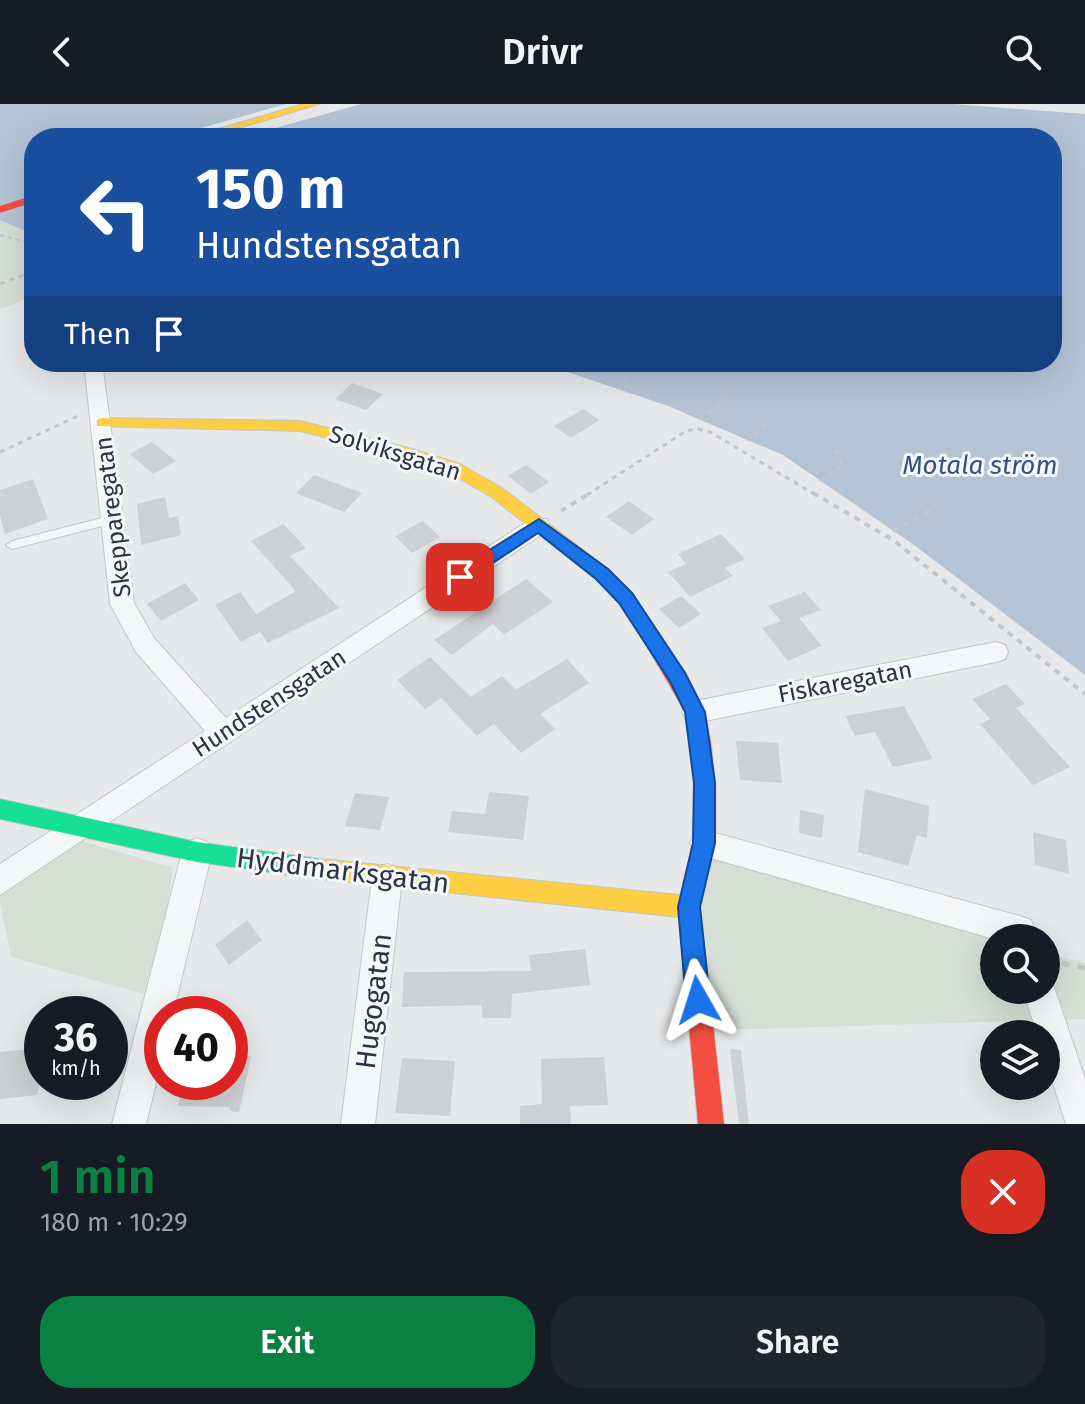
<!DOCTYPE html>
<html lang="en">
<head>
<meta charset="utf-8">
<style>
  body { margin:0; font-family:"Fira Sans",sans-serif; background:#20242c; color:#f1f3f6; height:100vh; display:flex; flex-direction:column; font-size:30px; white-space:nowrap }
  * { box-sizing:border-box; margin:0 }
  p { font-size:26px; color:#9ea1a6 }
  .icon { flex:none; width:44px; height:44px; fill:none; stroke:currentColor; stroke-width:2; stroke-linecap:round; stroke-linejoin:round }
  .map { position:relative; height:1020px; overflow:hidden }
  .side { display:flex; flex-direction:column; background:#171b24; flex:1 }
  .side>* { flex:none }
  .top-card { position:absolute; left:24px; top:24px; width:1038px; height:244px; border-radius:32px; box-shadow:0 8px 32px #0002; background:#1a4fa0; color:#fff; overflow:hidden }
  .tools { position:absolute; left:980px; top:820px; display:grid; gap:16px }
  .tools a { display:grid; place-items:center; width:80px; height:80px; border-radius:50%; background:#171b24; box-shadow:0 8px 32px #0002; font-size:40px }
  .speed { position:absolute; left:24px; top:892px; display:flex; gap:16px; font-size:40px; font-weight:700; text-align:center }
  .speed>* { display:grid; place-content:center; width:104px; height:104px; border-radius:50%; background:#171b24; box-shadow:0 8px 32px #0002; line-height:1 }
  .speed small { font-size:20px; font-weight:400 }
  .speed .limit { border:12px solid #d22; background:#fff; color:#111 }
  .pin { position:absolute; display:grid; place-items:center; width:68px; height:68px; color:#fff; margin:-34px; border-radius:16px; box-shadow:0 4px 12px #0006 }
  .me { position:absolute; width:88px; margin:-44px; rotate:354deg; stroke-linejoin:round; filter:drop-shadow(0 0 6px #0008) }
  .turn { display:flex; align-items:center; gap:28px; height:168px; padding:0 40px; font-size:36px }
  .turn .icon { width:104px; height:104px; stroke-width:2.5 }
  .turn b { display:block; font-size:56px; line-height:68px }
  .then { display:flex; align-items:center; height:76px; padding:0 40px; background:#0003; gap:16px; font-size:30px }
  .round { display:grid; place-items:center; flex:none; width:84px; height:84px; border-radius:32px; background:#20242c }
  .headline { display:flex; align-items:center; justify-content:space-between; height:136px; padding:0 40px }
  h1 { font-size:48px; font-weight:600; line-height:60px; color:#0b8043 }
  .button { display:flex; gap:16px; margin-top:auto; padding:16px 40px }
  .button a { flex:1; height:92px; border-radius:32px; background:#0b8043; color:#fff; font-size:32px; font-weight:600; line-height:92px; text-align:center }
  .button a+a { background:#20242c; color:#f1f3f6 }
  header { display:flex; justify-content:space-between; align-items:center; height:104px; padding:0 40px; background:#171b24; font-size:36px; font-weight:600 }
  .map>svg:first-child { display:block }
</style>
</head>
<body>
<header><svg class="icon" aria-label="back" viewBox="0 0 24 24"><path d="M15 5l-7 7 7 7"/></svg>Drivr<svg class="icon" aria-label="search" viewBox="0 0 24 24"><circle cx="10" cy="10" r="6"/><path d="M15 15l6 6"/></svg></header>
<div class="map">
<svg width="1085" height="1020" viewBox="0 0 1085 1020">
  <rect width="100%" height="100%" fill="#e6e8ea"/>
  <path fill="#d6ded6" d="M0,116L34,131V192L0,205Z
    M71,734L173,764L155,893L11,853L0,798V779Z
    M695,750L994,836V886H1046V849L1085,859V915L683,927Z"/>
  <path fill="#b4c4d5" d="M0,0H953L1085,10V571L914,441L783,351L668,302L538,258H1052V34H34V131L0,116Z"/>
  <path fill="#e6e8ea" d="M286,0H361L240,34H166Z"/>
  <path fill="#ced0d3" d="M352,279L383,290L366,306L335,295Z
    M583,305L600,316L571,334L554,322Z
    M152,338L176,357L153,370L130,350Z
    M526,361L549,378L531,390L508,372Z
    M314,371L362,389L344,408L296,389Z
    M33,375L48,415L5,430L0,412V386Z
    M165,393L169,414L178,412L181,431L141,441L137,400Z
    M629,397L654,415L632,431L606,413Z
    M423,417L440,433L412,449L395,432Z
    M283,420L306,444L290,452L339,504L268,539L260,528L241,538L215,501L240,488L256,510L296,487L251,437Z
    M721,430L745,455L725,464L733,472L690,493L668,468L686,460L678,450Z
    M526,475L553,498L504,531L493,520L452,551L434,536Z
    M185,479L199,496L161,517L147,500Z
    M805,488L821,506L799,514L822,542L788,557L762,524L781,517L768,502Z
    M681,492L701,510L679,524L659,505Z
    M430,553L471,593L502,572L516,586L567,555L589,579L540,610L555,625L521,649L494,620L477,632L441,594L425,605L397,576Z
    M1006,580L1025,600L1016,604L1070,663L1033,681L980,620L990,615L972,595Z
    M904,602L933,655L893,663L875,628L855,632L845,612Z
    M736,637L778,639L782,679L740,676Z
    M865,685L929,702L927,734L917,731L908,762L858,748Z
    M489,688L529,692L523,736L448,728L452,707L485,710Z
    M355,689L389,693L380,726L345,722Z
    M800,706L824,711L822,734L799,729Z
    M1033,728L1066,736L1069,770L1035,761Z
    M247,816L262,836L229,861L215,841Z
    M585,845L590,881L512,890L511,914H482V901L402,903L404,868L531,867L529,851Z
    M42,944V969L37,991L0,995V948Z
    M730,945L741,946L749,1020H739Z
    M230,951L251,952L239,1008L230,1007V1003L178,1002L183,978H230Z
    M604,953L608,1001L570,1002L571,1020H520V1002L542,1000L541,955Z
    M402,954L455,957L450,1012L395,1009Z"/>
  <g fill="none" stroke-linecap="round" stroke-linejoin="round">
    <g stroke="#c4c6c8" stroke-width="2">
      <path id="lane" d="M110,412L114,413L116,416L114,419L12,445L6,441L12,437Z"/>
    </g>
    <g stroke="#c4c6c8" stroke-width="2">
      <path id="street" d="M84,258H102L134,499L154,534L226,614L531,415H547L550,421L547,427L0,791V760L205,627L136,548L110,500Z
        M996,538L1005,541L1008,548L1005,555L996,558L695,619L686,616L682,608L686,600L695,597Z
        M704,726L1020,812L1031,816L1037,834L994,835L704,752L694,749L690,739L694,729Z
        M197,734L207,738L212,748L173,910H162V955L146,1020H112L182,748L187,738Z
        M387,760L397,764L402,774L375,1020H341L372,774L377,764Z
        M1046,873L1050,875L1055,886L1085,975V1020H1066L1046,958V930H1037L1023,886H1046Z"/>
    </g>
    <g stroke="#c4c6c8" stroke-width="2">
      <path id="fast" d="M0,695L197,738L320,755L328,758L331,765L328,772L320,775L197,758L0,715Z"/>
    </g>
    <g stroke="#c4c6c8" stroke-width="2">
      <path id="slow" d="M303,0H319L205,34H188Z
        M102,314L300,317L412,345L460,360L502,384L608,465L632,489L653,521L650,526H638L620,499L596,475L490,392L448,368L408,354L300,327L97,322V316Z
        M320,755L689,792L697,795L700,803L697,811L689,814L320,775L312,772L309,765L312,758Z"/>
    </g>
    <g stroke="#c4c6c8" stroke-width="2">
      <path id="jam" d="M34,91V98L0,109V102Z
        M644,514L650,516L685,568L705,608L711,640L715,679V739L700,803L724,1020H698L678,803L693,739L695,679L691,640L685,608L635,521L638,516Z"/>
    </g>
    <path stroke="#c5c6ca" stroke-width="2" stroke-dasharray="4 4" stroke-linecap="butt" d="M0,131L34,140
      M21,172L34,168"/>
    <path stroke="#c5c6ca" stroke-width="3" stroke-dasharray="5 5" stroke-linecap="butt" d="M0,180L27,170
      M619,285L627,274
      M699,315L731,293
      M747,336L770,318
      M0,348L78,312
      M820,377L843,362L836,345
      M587,391L686,327L698,325L710,328L816,391"/>
    <path stroke="#c5c6ca" stroke-width="4" stroke-dasharray="6 6" stroke-linecap="butt" d="M813,389L893,436L1085,590
      M561,407L590,389
      M893,427L929,407L913,395"/>
    <path stroke="#c5c6ca" stroke-width="5" stroke-dasharray="8 8" stroke-linecap="butt" d="M1046,856L1085,864"/>
    <use href="#lane" fill="#f5f6f7" fill-rule="evenodd"/>
    <use href="#street" fill="#f5f6f7" fill-rule="evenodd"/>
    <use href="#fast" fill="#16e098" fill-rule="evenodd"/>
    <use href="#slow" fill="#ffcf43" fill-rule="evenodd"/>
    <use href="#jam" fill="#f24e42" fill-rule="evenodd"/>
  </g>
  <path fill="#1a73e8" stroke="#114b97" stroke-width="2" d="M539,415L608,465L632,489L685,569L705,608L715,679V739L700,803L710,896L707,905L698,908L690,905L686,896L678,803L693,739L694,679L685,608L671,579L619,499L596,475L538,429L466,477L460,479L451,473L454,468Z"/>
  <g text-anchor="middle" stroke-width="6" stroke-linejoin="round" paint-order="stroke">
    <g font-size="24" fill="#2b3445" stroke="#f4f6f9">
      <text transform="translate(395 349) rotate(17)" y="8">Solviksgatan</text>
      <text transform="translate(113 413) rotate(-97)" y="8">Skepparegatan</text>
      <text transform="translate(845 578) rotate(-11)" y="8">Fiskaregatan</text>
      <text transform="translate(269 599) rotate(-33)" y="8">Hundstensgatan</text>
    </g>
    <g font-size="26" font-style="italic" fill="#34527a" stroke="#f4f6f9">
      <text x="980" y="370">Motala ström</text>
    </g>
    <g font-size="28" fill="#2b3445" stroke="#f4f6f9">
      <text transform="translate(343 766) rotate(7)" y="10">Hyddmarksgatan</text>
      <text transform="translate(373 897) rotate(-83)" y="10">Hugogatan</text>
    </g>
  </g>
</svg>
<div class="tools">
<a><svg class="icon" aria-label="search" viewBox="0 0 24 24"><circle cx="10" cy="10" r="6"/><path d="M15 15l6 6"/></svg></a>
<a><svg class="icon" aria-label="layers" viewBox="0 0 24 24"><path d="M12 4l9 5-9 5-9-5zM3 14l9 5 9-5"/></svg></a>
</div>
<div class="speed"><div>36<small>km/h</small></div><div class="limit">40</div></div>
<div class="pin" style="left:460px;top:473px;background:#d93025"><svg class="icon" aria-label="arrive" viewBox="0 0 24 24"><path d="M6 21V4h12l-3 4 3 4H6"/></svg></div>
<svg class="me" style="left:698px;top:896px" viewBox="-20 -20 40 40"><path d="M0-17L14 15 0 8-14 15z" fill="#1a73e8" stroke="#fff" stroke-width="4"/></svg>
<div class="top-card">
<div class="turn"><svg class="icon" aria-label="left" viewBox="0 0 24 24"><path d="M17 20v-9H6M10 6l-5 5 5 5"/></svg><div><b>150 m</b>Hundstensgatan</div></div>
<div class="then">Then<svg class="icon" aria-label="arrive" viewBox="0 0 24 24"><path d="M6 21V4h12l-3 4 3 4H6"/></svg></div>
</div>
</div>
<section class="side">
<div class="headline"><div><h1>1 min</h1><p>180 m · 10:29</p></div><a class="round" style="background:#d93025;color:#fff"><svg class="icon" aria-label="close" viewBox="0 0 24 24"><path d="M6 6l12 12M18 6L6 18"/></svg></a></div>
<div class="button"><a>Exit</a><a>Share</a></div>
</section>
</body>
</html>
